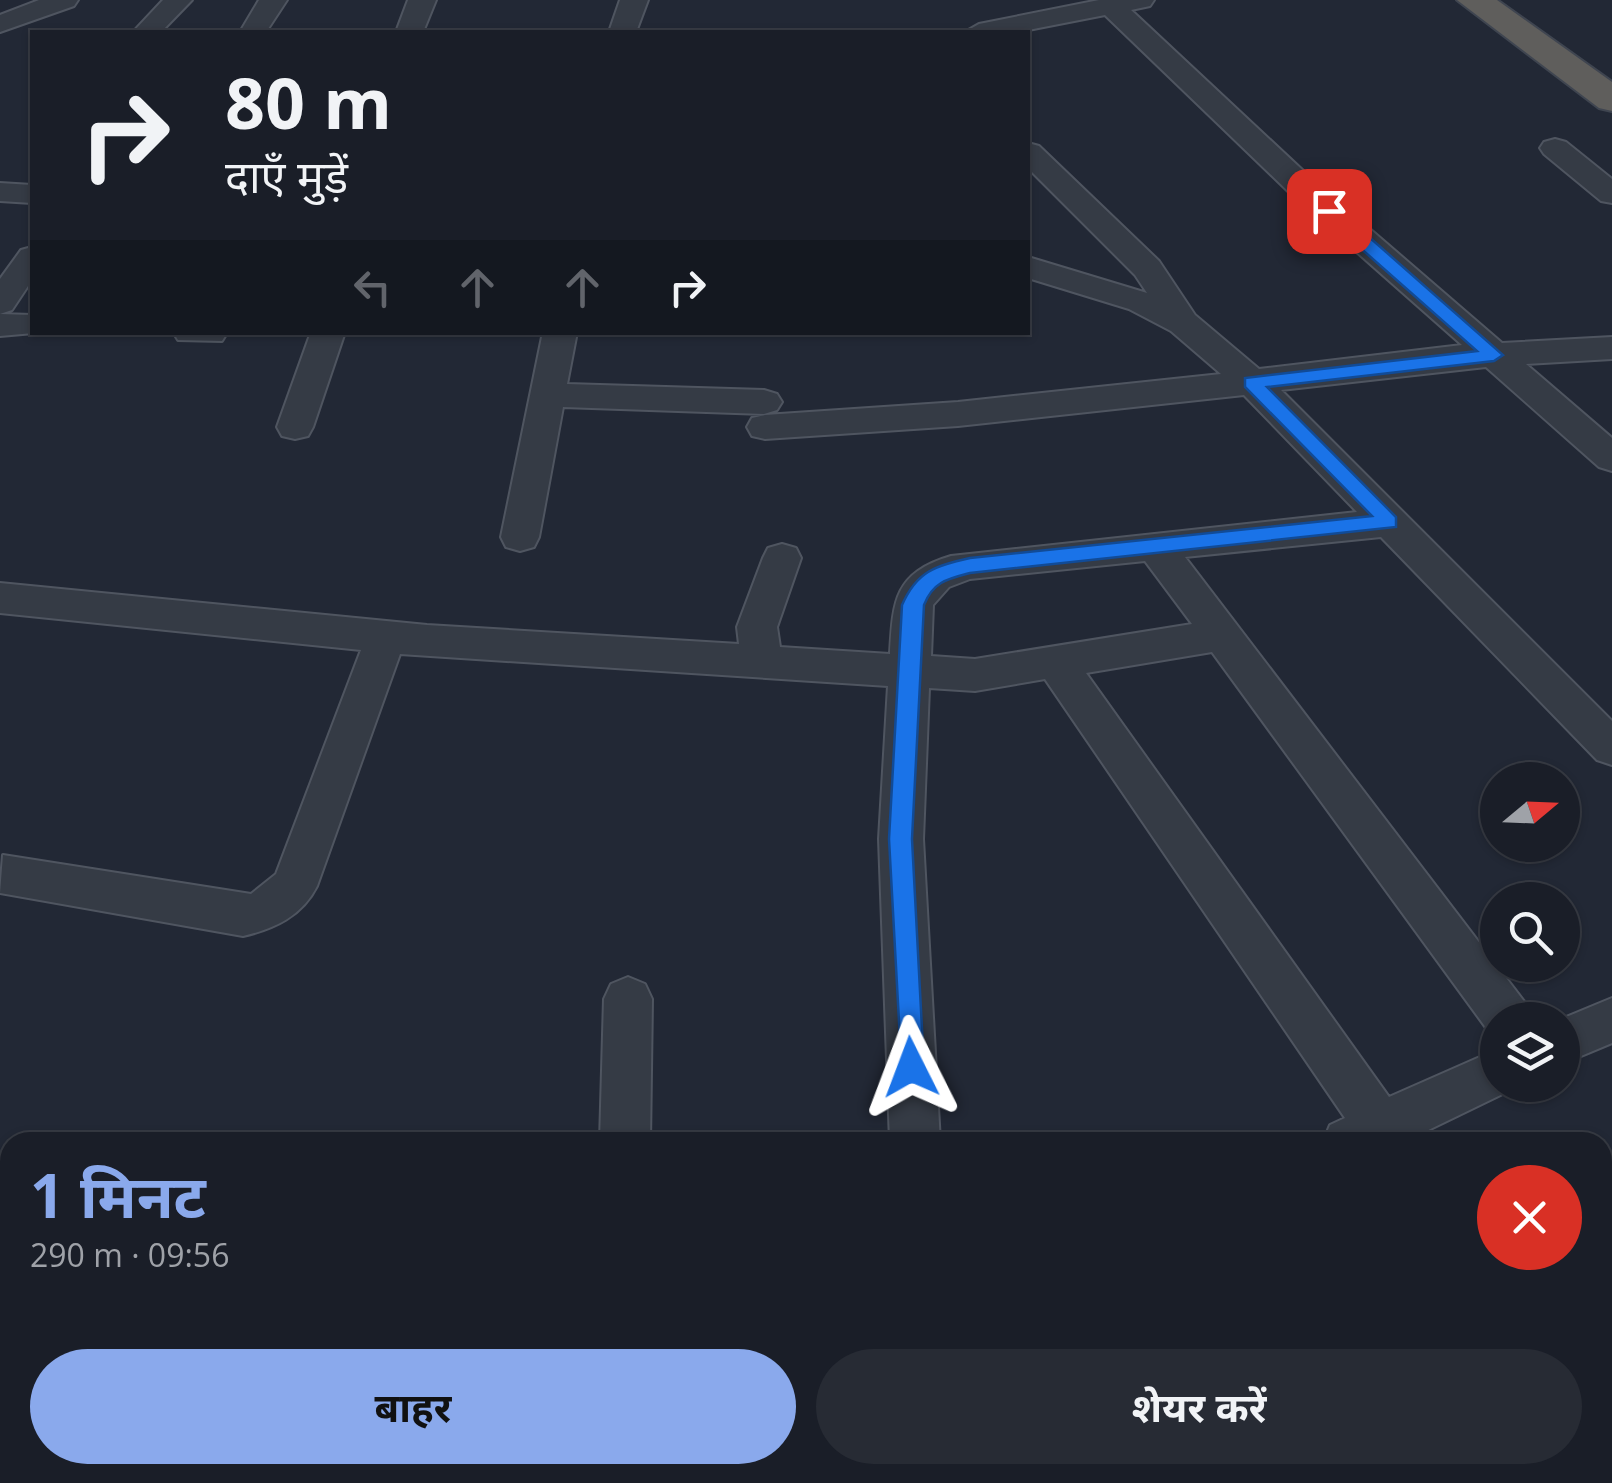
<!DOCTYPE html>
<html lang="hi">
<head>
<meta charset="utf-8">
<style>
  body { margin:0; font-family:"Open Sans","Noto Sans Devanagari",sans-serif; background:#272b34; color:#f1f3f6; height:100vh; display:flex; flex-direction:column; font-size:38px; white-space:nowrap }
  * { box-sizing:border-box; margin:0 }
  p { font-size:32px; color:#9fa2a8 }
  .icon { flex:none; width:55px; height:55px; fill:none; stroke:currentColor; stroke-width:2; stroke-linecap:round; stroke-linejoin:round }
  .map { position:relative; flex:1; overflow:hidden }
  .drawer { position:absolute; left:0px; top:1132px; width:1612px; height:352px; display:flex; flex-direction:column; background:#1a1e28; border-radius:30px 30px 0 0; box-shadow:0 2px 8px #0004,0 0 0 2px #383c45 }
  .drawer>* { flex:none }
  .hud { position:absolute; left:30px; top:30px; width:1000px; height:305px; border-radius:0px; box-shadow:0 2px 8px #0004,0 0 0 2px #383c45; background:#1a1e28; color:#f1f3f6; overflow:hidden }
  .needle { width:65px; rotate:71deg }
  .fabs { position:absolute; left:1480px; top:762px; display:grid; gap:20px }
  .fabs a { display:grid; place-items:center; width:100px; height:100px; border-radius:50%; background:#1a1e28; box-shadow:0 2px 8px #0004,0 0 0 2px #383c45; font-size:50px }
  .pin { position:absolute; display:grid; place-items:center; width:85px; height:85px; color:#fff; margin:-42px; border-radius:20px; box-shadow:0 5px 15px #0006 }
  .me { position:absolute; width:110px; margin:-55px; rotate:357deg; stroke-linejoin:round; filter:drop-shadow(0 0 8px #0008) }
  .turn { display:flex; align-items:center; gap:35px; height:210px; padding:0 30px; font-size:45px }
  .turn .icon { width:130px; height:130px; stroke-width:2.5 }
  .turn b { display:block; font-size:70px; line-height:85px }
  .lanes { display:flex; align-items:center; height:95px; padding:0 30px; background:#0003; justify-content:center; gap:50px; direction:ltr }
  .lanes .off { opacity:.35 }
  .round { display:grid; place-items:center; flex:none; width:105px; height:105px; border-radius:52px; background:#272b34 }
  .overview { display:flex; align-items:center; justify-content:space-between; height:170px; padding:0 30px }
  h1 { font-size:60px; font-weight:700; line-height:75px; color:#8aa9ec }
  .primary-button { display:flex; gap:20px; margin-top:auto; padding:20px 30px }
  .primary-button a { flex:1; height:115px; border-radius:60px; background:#8aa9ec; color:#111; font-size:40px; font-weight:700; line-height:115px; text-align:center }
  .primary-button a+a { background:#272b34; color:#f1f3f6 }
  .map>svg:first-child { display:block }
</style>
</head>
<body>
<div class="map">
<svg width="1612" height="1483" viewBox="0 0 1612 1483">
  <rect width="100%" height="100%" fill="#222835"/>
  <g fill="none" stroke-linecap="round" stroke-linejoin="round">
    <g stroke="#4f5560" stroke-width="4">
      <path id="minor" d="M39,0H78L74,6L0,32V15Z
        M163,0H192L161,32H133Z
        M259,0H287L266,32H240Z
        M408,0H436L423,32H396Z
        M620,0H648L636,32H609Z
        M1099,0H1154L1150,6L1131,10L1313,180L1502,343L1612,337V359L1526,364L1612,438V471L1599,467L1486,367L1281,390L1612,721V765L1597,760L1381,537L1185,557L1526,1004L1533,1020H1498V1038L1492,1036L1212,652L1086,673L1389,1097L1498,1049V1085H1517L1515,1088L1414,1137L1416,1142H1323L1330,1125L1345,1118L1045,679L975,691L929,688L923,839L940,1142H890L879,839L888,686L400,654L317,886C302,916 274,929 243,936L0,893L3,855L251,894L276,874L361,650L0,613V583L427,625L739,644L737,627L763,558L768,548L782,544L796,548L801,558L777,627L780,647L890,654C893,601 894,573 951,556L1357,512L1244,395L958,426L765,439L752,436L747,427L752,418L765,415L958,402L1221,374L1171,331L1129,309L1028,278V257L1147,293L1135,275L1028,168V143L1039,146L1159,261L1195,315L1259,369L1462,345L1291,194L1105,15L1018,32H965L979,24ZM1145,561L1192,624L975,659L931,656L933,605L949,587L970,579Z
        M1555,139L1566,142L1612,179V203L1601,201L1544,154L1540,148L1544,142Z
        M0,183L32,185V203L0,201Z
        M32,247V280L12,310L0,314V279L21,250Z
        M0,314L32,315V332H45L0,336Z
        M173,332H227V333L222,341L178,340Z
        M311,332H345L313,427L308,436L295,439L282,436L277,427Z
        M543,332H577L567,384L764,390L777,394L782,402L777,410L764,414L563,407L539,537L534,547L520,551L506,547L501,537Z
        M628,977L645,984L652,999L650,1142H600L604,999L611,984Z
        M1612,998V1043L1562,1064V1020H1559Z
        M0,1313L10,1317V1373L0,1369Z
        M1602,1399L1612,1403V1467L1602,1463Z
        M111,1475H170L167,1483H108Z
        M180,1475H244L247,1483H183Z
        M370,1475H429L426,1483H367Z
        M942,1475H1002L1005,1483H945Z"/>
    </g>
    <g stroke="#3f4550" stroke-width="4">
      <path id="trunk" d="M1457,0H1497L1612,82V111L1599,108Z"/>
    </g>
    <use href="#minor" fill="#353b45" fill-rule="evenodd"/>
    <use href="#trunk" fill="#5f5e5c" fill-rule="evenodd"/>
  </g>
  <path fill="#1a73e8" stroke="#114b97" stroke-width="2.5" d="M1323,207H1335L1503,355L1494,361L1267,387L1396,517V527L970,573C947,579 933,582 924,605L912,839L924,1067L920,1076L911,1079L902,1076L889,839L902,605C917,571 935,566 970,558L1372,516L1245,387V378L1477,351L1323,215Z"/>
</svg>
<div class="fabs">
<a><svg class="needle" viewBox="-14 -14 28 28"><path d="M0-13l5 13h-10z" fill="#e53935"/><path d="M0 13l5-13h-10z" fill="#9fa2a8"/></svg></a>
<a><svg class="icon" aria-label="search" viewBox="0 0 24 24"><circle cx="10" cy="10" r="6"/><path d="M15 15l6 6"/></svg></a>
<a><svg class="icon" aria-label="layers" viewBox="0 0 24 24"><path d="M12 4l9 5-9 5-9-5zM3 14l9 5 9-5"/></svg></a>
</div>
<div class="pin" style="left:1329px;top:211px;background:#d93025"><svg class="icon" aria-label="arrive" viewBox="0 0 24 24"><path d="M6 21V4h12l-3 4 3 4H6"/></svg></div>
<svg class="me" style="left:911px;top:1067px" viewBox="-20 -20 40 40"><path d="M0-17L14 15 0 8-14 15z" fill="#1a73e8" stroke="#fff" stroke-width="4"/></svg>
<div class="hud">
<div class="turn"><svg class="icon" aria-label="right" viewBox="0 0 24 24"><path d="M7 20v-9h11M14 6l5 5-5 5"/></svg><div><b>80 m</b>दाएँ मुड़ें</div></div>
<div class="lanes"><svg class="icon off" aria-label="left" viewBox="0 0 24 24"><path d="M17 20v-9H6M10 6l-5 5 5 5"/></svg><svg class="icon off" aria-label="ahead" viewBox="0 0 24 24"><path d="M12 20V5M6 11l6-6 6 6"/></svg><svg class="icon off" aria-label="ahead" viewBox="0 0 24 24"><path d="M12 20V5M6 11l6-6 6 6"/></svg><svg class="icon" aria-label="right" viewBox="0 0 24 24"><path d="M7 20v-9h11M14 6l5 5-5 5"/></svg></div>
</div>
<section class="drawer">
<div class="overview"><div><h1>1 मिनट</h1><p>290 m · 09:56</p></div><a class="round" style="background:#d93025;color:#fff"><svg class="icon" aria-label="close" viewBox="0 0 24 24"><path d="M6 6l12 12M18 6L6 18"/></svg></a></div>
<div class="primary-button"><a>बाहर</a><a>शेयर करें</a></div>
</section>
</div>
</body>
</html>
